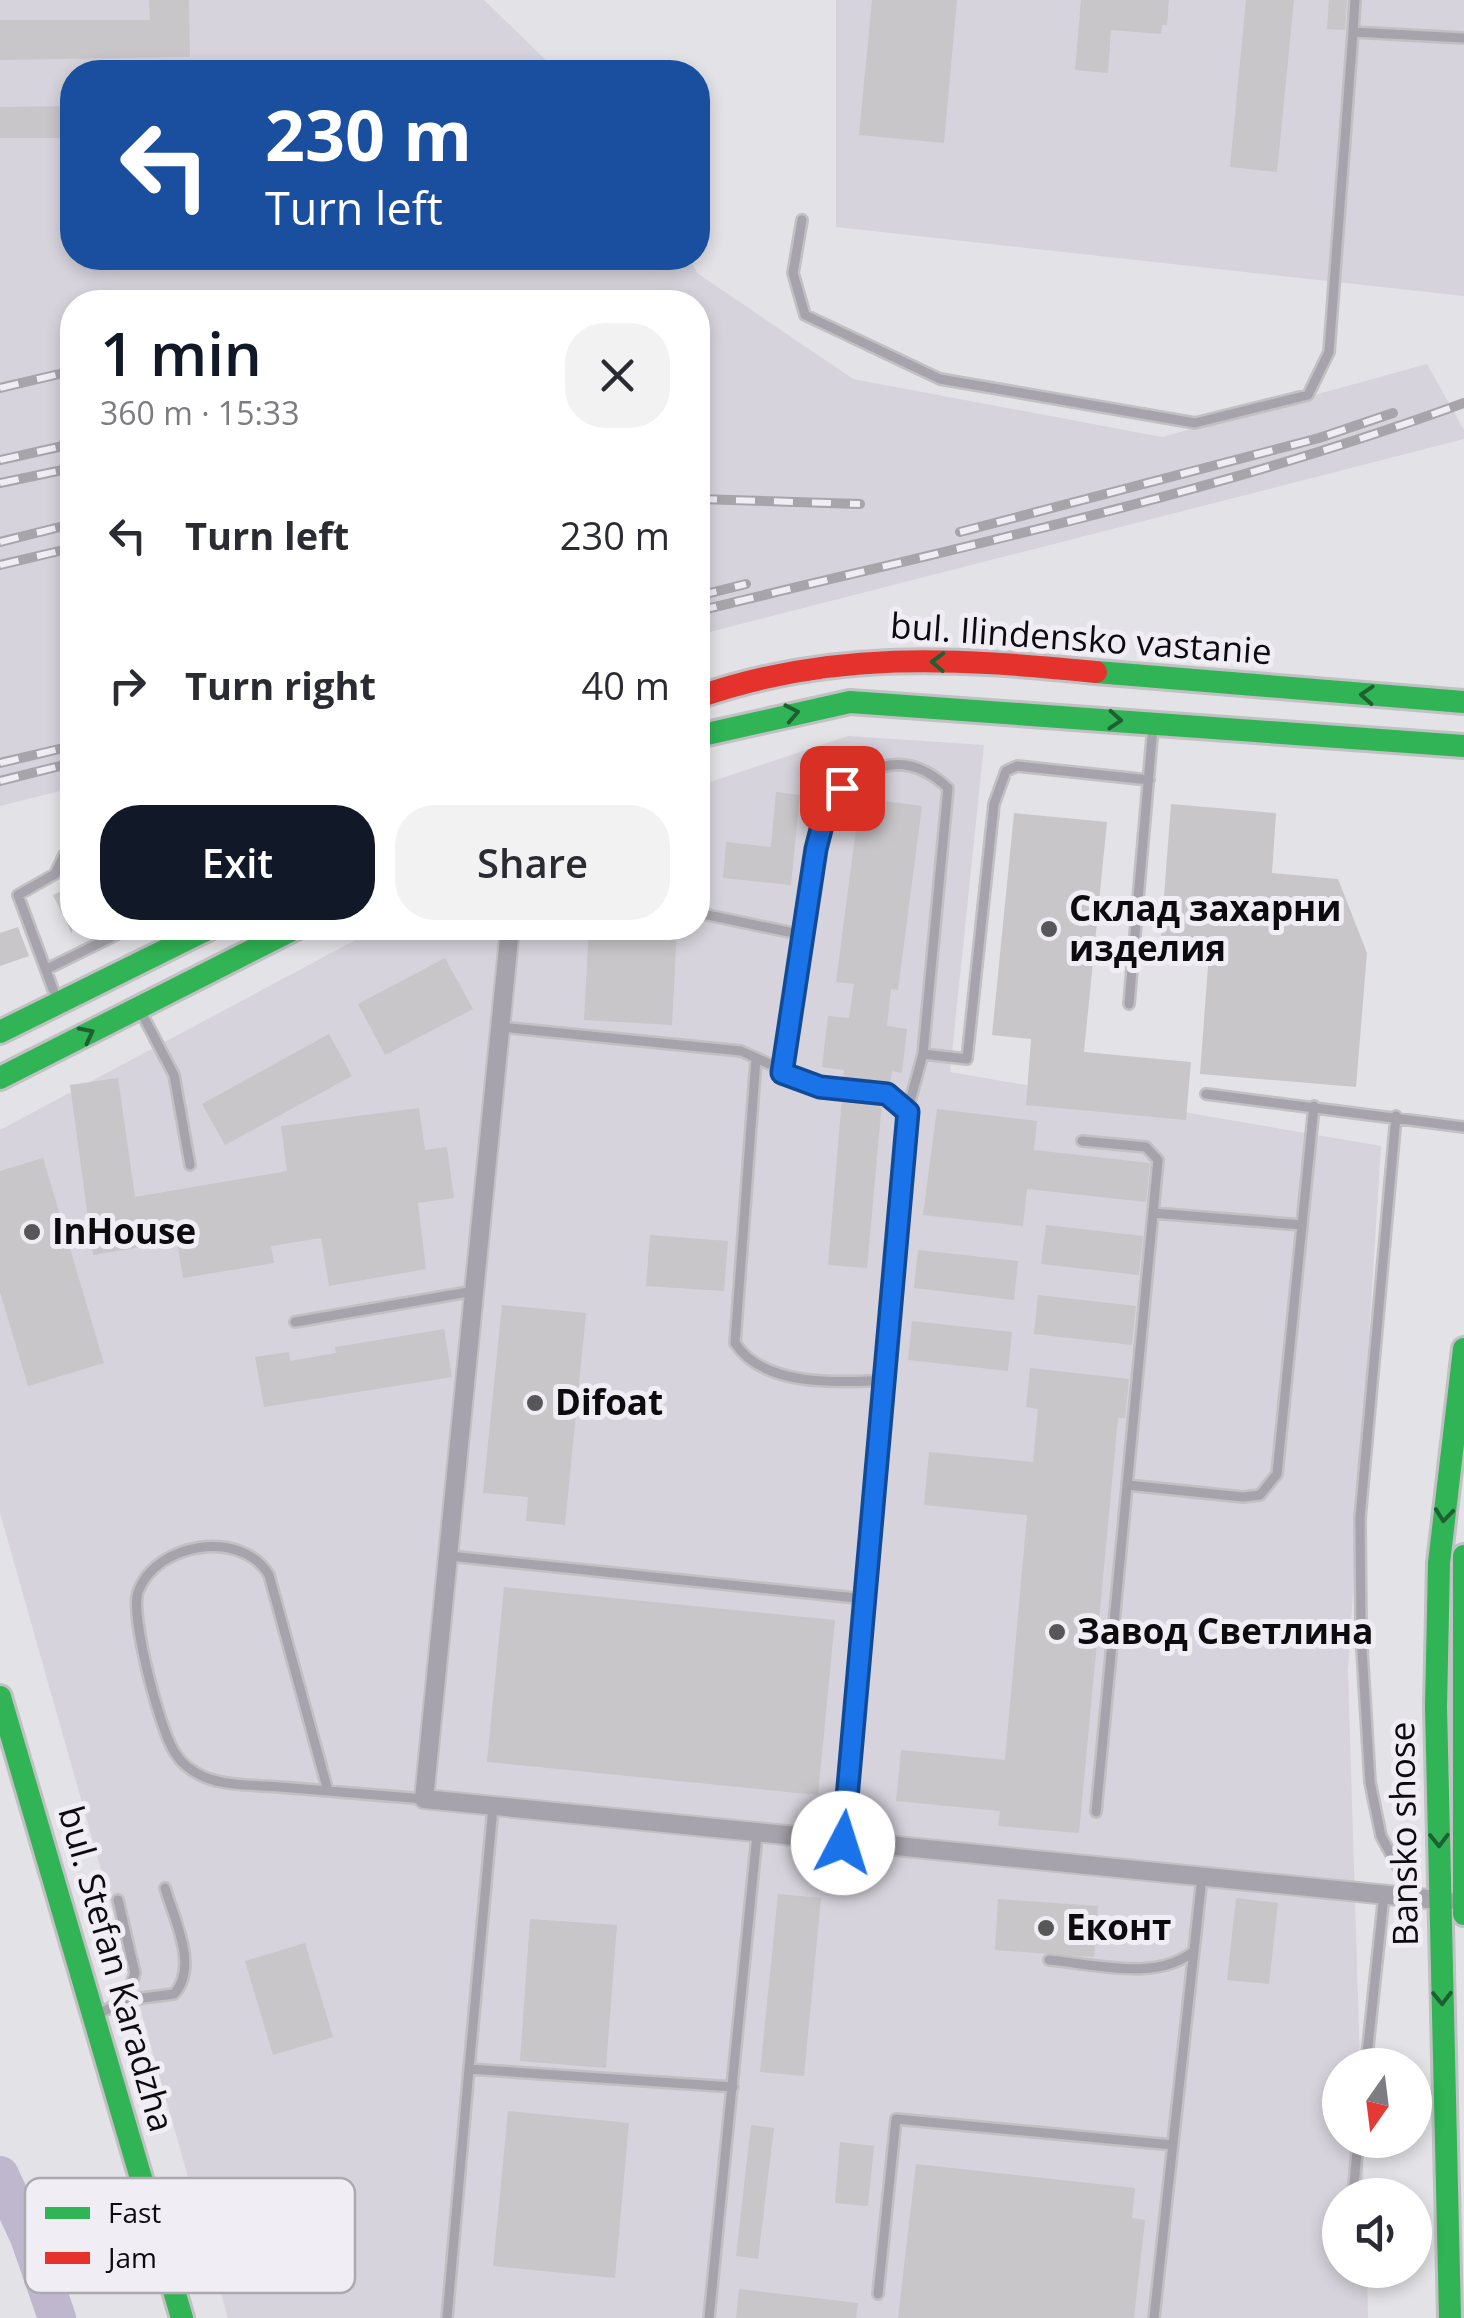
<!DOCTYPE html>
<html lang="en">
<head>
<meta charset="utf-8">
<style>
  body { margin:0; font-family:"Open Sans",sans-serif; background:#f2f2f3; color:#2b2b33; height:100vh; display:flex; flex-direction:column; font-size:38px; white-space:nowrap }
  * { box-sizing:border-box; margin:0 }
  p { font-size:32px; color:#7c7c81 }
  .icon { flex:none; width:55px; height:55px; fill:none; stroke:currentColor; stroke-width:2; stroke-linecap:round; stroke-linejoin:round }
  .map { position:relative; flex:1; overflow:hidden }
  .sheet { position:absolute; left:60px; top:290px; width:650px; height:650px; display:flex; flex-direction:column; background:#fff; border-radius:40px; box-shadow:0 5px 15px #0003 }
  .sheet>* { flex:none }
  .top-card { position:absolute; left:60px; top:60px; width:650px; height:210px; border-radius:40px; box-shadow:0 5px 15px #0003; background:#1a4fa0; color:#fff; overflow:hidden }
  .needle { width:65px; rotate:194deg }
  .tools { position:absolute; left:1322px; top:2048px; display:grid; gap:20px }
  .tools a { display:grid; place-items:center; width:110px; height:110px; border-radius:50%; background:#fff; box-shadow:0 5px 15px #0003; font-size:50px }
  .pin { position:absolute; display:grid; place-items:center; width:85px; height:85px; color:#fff; margin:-42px; border-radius:20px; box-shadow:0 5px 15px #0006 }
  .me { position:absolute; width:110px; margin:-55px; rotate:5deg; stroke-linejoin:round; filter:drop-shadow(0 0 8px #0008) }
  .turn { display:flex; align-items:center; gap:35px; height:210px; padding:0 40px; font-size:45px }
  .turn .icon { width:130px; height:130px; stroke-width:2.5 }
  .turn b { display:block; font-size:70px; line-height:85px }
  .round { display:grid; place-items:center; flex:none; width:105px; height:105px; border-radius:40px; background:#f2f2f3 }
  .overview { display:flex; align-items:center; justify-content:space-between; height:170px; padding:0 40px }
  h1 { font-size:60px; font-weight:600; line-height:75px; color:#111827 }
  .primary-button { display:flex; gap:20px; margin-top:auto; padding:20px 40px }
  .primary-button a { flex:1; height:115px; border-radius:40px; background:#111827; color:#fff; font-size:40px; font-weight:600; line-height:115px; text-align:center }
  .primary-button a+a { background:#f2f2f3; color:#2b2b33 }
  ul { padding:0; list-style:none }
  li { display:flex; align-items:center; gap:30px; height:150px; padding:0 40px }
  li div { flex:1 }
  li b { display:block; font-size:38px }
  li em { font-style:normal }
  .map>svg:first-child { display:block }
</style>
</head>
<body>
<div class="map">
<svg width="1464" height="2318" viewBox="0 0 1464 2318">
  <rect width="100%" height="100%" fill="#e3e2e6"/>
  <path fill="#d6d3dc" d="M0,0H484L558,72H72V258H689L697,273L853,379L1162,437L1427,364L1464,430V439L698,635V302H72V788L0,806Z
    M836,0H1464V296L836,227Z
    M848,736L984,745L950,1072L1381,1146L1348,1671L1360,2065H1340V2140H1363L1364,2195H1340V2270H1367L1368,2318H228L0,1513V1130L378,928H698V786Z"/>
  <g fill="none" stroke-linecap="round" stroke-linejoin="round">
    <path stroke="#bfb7cd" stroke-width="38" d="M0,2175L29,2237L57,2318"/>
  </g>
  <path fill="#c8c6c9" d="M149,0H189L190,57L0,60V20H150Z
    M872,0H957L944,143L859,135Z
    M1081,0H1169L1167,25H1162L1161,34L1111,30L1108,73L1075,70Z
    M1246,0H1294L1277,172L1230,167Z
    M1329,0H1347L1345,30L1327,29Z
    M72,106V138H0V107Z
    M776,792L800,795L791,885L723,878L726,842L771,847Z
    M860,798L922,806L898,990L891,989L887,1026L907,1029L902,1073L892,1071L890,1086L843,1081L844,1070L822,1067L828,1016L849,1018L854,984L836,982Z
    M1171,804L1276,813L1272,873L1338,879L1367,953L1356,1087L1200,1074L1209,953L1160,949Z
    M1014,813L1107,822L1084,1052L1191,1062L1186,1120L1026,1105L1031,1039L992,1035Z
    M72,886V934L53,895Z
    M18,927L29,956L0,966V933Z
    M589,928H677L672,1025L584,1020Z
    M445,958L473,1009L385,1055L358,1004Z
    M329,1034L352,1076L225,1145L202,1104Z
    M118,1078L135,1197L287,1171L281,1126L419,1108L425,1150L447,1147L454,1198L418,1203L426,1269L329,1286L321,1238L271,1246L274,1263L183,1278L177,1241L93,1255L70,1085Z
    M842,1097L882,1102L867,1268L828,1265Z
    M937,1109L1037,1121L1034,1150L1150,1163L1146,1202L1027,1189L1023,1226L923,1215Z
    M43,1158L104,1363L28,1386L0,1292V1171Z
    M1046,1225L1143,1236L1139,1275L1041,1264Z
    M650,1235L728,1241L724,1291L646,1286Z
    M918,1250L1018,1261L1014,1300L914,1288Z
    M1038,1295L1136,1306L1132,1345L1034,1334Z
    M502,1305L586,1313L565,1525L526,1521L528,1497L483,1493Z
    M912,1321L1012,1332L1008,1371L908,1360Z
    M444,1329L452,1377L264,1407L255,1357L289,1352L290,1361L336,1353L335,1347Z
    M1030,1368L1129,1379L1125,1418H1118L1079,1833L998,1826L1000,1811L896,1801L901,1750L1005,1760L1027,1515L924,1505L929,1452L1033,1462L1038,1409L1026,1407Z
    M504,1587L835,1620L818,1795L487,1762Z
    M778,1894L821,1898L804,2076L760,2072Z
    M1236,1898L1278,1903L1269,1984L1227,1980Z
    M998,1899L1098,1906L1094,1957L995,1950Z
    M530,1919L617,1925L606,2068L520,2061Z
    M305,1943L333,2037L273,2055L245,1961Z
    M508,2111L629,2123L615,2278L493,2266Z
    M751,2125L774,2128L758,2259L736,2256Z
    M840,2142L874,2146L868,2206L835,2203Z
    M916,2164L1135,2188L1132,2218L1145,2220L1134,2318H898Z
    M739,2289L858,2303L856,2318H736Z"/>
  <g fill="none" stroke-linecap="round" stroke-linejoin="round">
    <g stroke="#c1c0c2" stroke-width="14">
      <path id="lane" d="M1353,32L1355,0
        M802,220L793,273L805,315L940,379L1195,423L1308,395L1329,352L1353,32L1464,38
        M698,913L803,935
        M47,969L130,928
        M57,1000L18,895L55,874L64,855L72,851
        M1129,1004L1153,726
        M141,1012L174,1075L190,1165
        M501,1027L741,1051L820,1087L887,1094L907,1112
        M923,1054L967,1059L994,804L1006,771L1017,766L1149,780
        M756,1059L735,1343C763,1387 839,1383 885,1380
        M782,1073L825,814C856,766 903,745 948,788L923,1054L907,1112L843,1840
        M1206,1094L1464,1127
        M1396,1116L1360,1518L1361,1633L1370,1782L1381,1836L1413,1895
        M1082,1141L1146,1147L1158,1160L1153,1213
        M295,1322L474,1291
        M1127,1485L1243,1497L1260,1495L1277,1474L1314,1106
        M449,1556L866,1599
        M328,1791L269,1575C242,1529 156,1542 138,1592C130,1616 160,1731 175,1753C182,1764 193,1772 204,1777C227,1786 255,1785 280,1787C328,1791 376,1795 424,1799
        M493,1807L469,2069L733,2087
        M1096,1812L1153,1213L1302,1225
        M118,1900L135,1973L126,2000
        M1049,1960C1095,1964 1157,1982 1194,1951
        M96,2015L126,2000L174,1994C199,1967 174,1919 165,1888
        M1366,2065L1384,1895
        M1353,2195L1358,2140
        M878,2294L896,2119L1173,2145
        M447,2318L469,2069
        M709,2318L757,1835
        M1154,2318L1202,1877"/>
    </g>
    <g stroke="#c1c0c2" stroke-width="22">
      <path id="street" d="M510,928L424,1799L1448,1901"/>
    </g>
    <g stroke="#c1c0c2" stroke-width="28">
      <path id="fast" d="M1096,672L1464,702
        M698,736L850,702L1464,746
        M0,1032L210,928
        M0,1078L296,928
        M1464,1556V1914
        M0,1697L182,2318
        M1450,2318L1436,1707L1439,1563L1464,1349"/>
    </g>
    <g stroke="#c1c0c2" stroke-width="28">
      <path id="jam" d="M698,697C833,650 955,658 1096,672"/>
    </g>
    <use href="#lane" stroke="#a7a3ac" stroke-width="9"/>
    <use href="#street" stroke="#a7a3ac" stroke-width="18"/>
    <use href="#fast" stroke="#30b455" stroke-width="22"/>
    <use href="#jam" stroke="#e5322d" stroke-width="22"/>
    <g stroke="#a7a5aa" stroke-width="10">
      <path id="rail" d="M0,388L72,371
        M0,460L72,444
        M0,483L72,468
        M698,499L860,504
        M960,532L1319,438L1393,413
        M0,542L72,524
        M0,565L72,548
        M698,596L746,584
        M698,611C955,548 1215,494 1464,403
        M0,763L72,746
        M0,781L72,763"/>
    </g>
    <use href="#rail" stroke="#f0edf5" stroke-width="6" stroke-dasharray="19" stroke-linecap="butt"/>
  </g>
  <defs><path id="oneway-chevron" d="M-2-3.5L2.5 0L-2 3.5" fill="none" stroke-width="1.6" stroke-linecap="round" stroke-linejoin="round" transform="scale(2.5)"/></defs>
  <g stroke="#1e6031">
    <use href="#oneway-chevron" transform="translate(938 662) rotate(-178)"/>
    <use href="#oneway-chevron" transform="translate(1367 695) rotate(-176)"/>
    <use href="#oneway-chevron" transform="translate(792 713) rotate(-11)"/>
    <use href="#oneway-chevron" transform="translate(1115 720) rotate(4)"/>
    <use href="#oneway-chevron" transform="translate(87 1034) rotate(-27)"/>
    <use href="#oneway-chevron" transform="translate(1444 1515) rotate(96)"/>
    <use href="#oneway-chevron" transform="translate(1439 1840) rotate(89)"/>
    <use href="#oneway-chevron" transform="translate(1442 1998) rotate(89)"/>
  </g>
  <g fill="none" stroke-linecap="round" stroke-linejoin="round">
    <g stroke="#114b97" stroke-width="25">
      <path id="route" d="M842,788L825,814L816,849L782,1073L820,1087L887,1094L908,1112L843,1843"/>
    </g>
    <use href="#route" stroke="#1a73e8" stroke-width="18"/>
  </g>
  <g fill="#575659" stroke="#f0edf5" stroke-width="4">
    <circle cx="1049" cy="929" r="10"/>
    <circle cx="32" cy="1232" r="10"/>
    <circle cx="535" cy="1403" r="10"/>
    <circle cx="1057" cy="1632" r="10"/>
    <circle cx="1046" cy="1928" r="10"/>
  </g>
  <g text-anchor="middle" stroke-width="10" stroke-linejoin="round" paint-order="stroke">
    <g font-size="35" fill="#0c0b0d" stroke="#f0edf5">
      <text transform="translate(1081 639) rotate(4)" y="12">bul. Ilindensko vastanie</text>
      <text transform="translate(1404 1834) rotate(-91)" y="12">Bansko shose</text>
      <text transform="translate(116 1969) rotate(74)" y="12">bul. Stefan Karadzha</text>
    </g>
    <g font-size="35" font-weight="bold" fill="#0c0b0d" stroke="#f0edf5" text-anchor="start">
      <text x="1069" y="921">Склад захарни<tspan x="1069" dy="40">изделия</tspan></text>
      <text x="52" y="1244">InHouse</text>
      <text x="555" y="1415">Difoat</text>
      <text x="1077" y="1644">Завод Светлина</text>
      <text x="1066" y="1940">Еконт</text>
    </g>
  </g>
  <rect x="25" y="2178" width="330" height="115" rx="15" fill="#f0edf5" stroke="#aca9af" stroke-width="2.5"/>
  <rect x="45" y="2207" width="45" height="12" fill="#30b455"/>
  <rect x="45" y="2252" width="45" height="12" fill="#e5322d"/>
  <g font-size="28" fill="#0c0b0d">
    <text x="108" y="2223">Fast</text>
    <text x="108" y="2268">Jam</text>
  </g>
</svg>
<div class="tools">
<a><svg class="needle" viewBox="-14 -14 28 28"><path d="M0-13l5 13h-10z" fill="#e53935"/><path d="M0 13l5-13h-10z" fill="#7c7c81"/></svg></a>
<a><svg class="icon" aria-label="sound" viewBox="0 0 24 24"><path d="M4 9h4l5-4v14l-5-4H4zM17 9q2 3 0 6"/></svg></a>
</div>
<div class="pin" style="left:842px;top:788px;background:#d93025"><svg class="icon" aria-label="arrive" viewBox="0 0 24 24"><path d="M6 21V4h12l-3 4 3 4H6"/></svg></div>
<svg class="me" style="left:843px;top:1843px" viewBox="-20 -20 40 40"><circle r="19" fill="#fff"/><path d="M0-13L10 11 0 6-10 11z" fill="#1a73e8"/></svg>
<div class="top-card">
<div class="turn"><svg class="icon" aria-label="left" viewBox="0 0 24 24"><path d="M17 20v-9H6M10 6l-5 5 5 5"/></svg><div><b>230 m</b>Turn left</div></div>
</div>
<section class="sheet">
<div class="overview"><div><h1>1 min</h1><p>360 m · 15:33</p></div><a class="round"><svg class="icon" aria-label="close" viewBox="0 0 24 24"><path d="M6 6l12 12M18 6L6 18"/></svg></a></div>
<ul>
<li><svg class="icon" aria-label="left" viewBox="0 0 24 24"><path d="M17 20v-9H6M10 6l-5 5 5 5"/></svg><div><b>Turn left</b></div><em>230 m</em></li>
<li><svg class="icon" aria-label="right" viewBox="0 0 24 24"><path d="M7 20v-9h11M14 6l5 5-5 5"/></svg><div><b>Turn right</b></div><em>40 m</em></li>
</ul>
<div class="primary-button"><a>Exit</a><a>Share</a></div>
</section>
</div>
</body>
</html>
